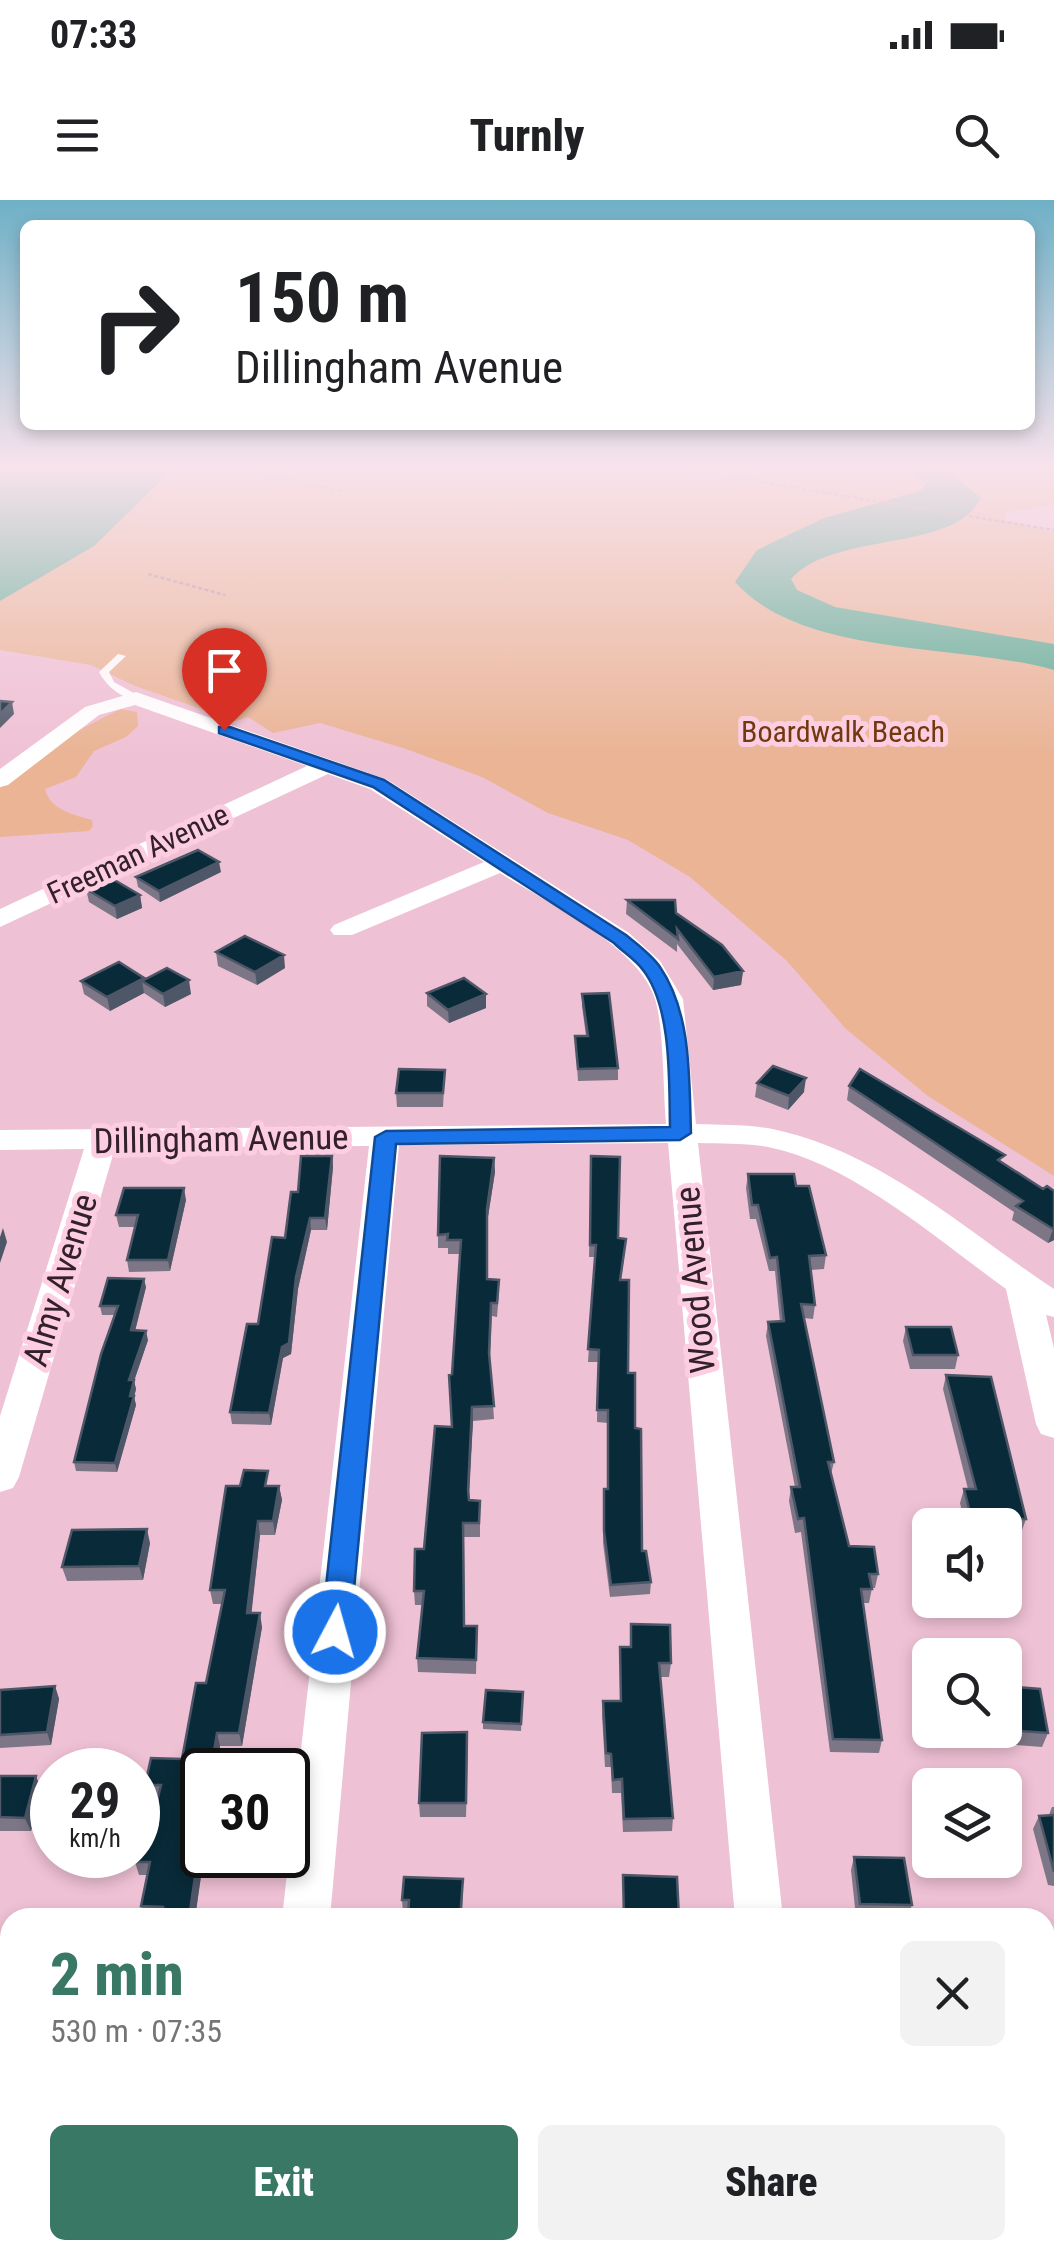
<!DOCTYPE html>
<html lang="en">
<head>
<meta charset="utf-8">
<style>
  body { margin:0; font-family:"Roboto Condensed",sans-serif; background:#f2f2f2; color:#202124; height:100vh; display:flex; flex-direction:column; font-size:38px; white-space:nowrap }
  * { box-sizing:border-box; margin:0 }
  p { font-size:32px; color:#757577 }
  .icon { flex:none; width:55px; height:55px; fill:none; stroke:currentColor; stroke-width:2; stroke-linecap:round; stroke-linejoin:round }
  .map { position:relative; flex:1; overflow:hidden }
  .panel { position:absolute; left:0px; top:1708px; width:1055px; height:352px; display:flex; flex-direction:column; background:#fff; border-radius:30px 30px 0 0; box-shadow:0 5px 15px #0003 }
  .panel>* { flex:none }
  .hud { position:absolute; left:20px; top:20px; width:1015px; height:210px; border-radius:15px; box-shadow:0 5px 15px #0003; background:#fff; color:#202124; overflow:hidden }
  .buttons { position:absolute; left:912px; top:1308px; display:grid; gap:20px }
  .buttons a { display:grid; place-items:center; width:110px; height:110px; border-radius:15px; background:#fff; box-shadow:0 5px 15px #0003; font-size:50px }
  .speed { position:absolute; left:30px; top:1548px; display:flex; gap:20px; font-size:50px; font-weight:700; text-align:center }
  .speed>* { display:grid; place-content:center; width:130px; height:130px; border-radius:50%; background:#fff; box-shadow:0 5px 15px #0003; line-height:1 }
  .speed small { font-size:25px; font-weight:400 }
  .speed .limit { border:5px solid #111; border-radius:15px; background:#fff; color:#111 }
  .pin { position:absolute; display:grid; place-items:center; width:85px; height:85px; color:#fff; margin:-102px -42px; border-radius:50% 50% 50% 0; rotate:-45deg; box-shadow:0 0 10px #0007 }
  .pin .icon { rotate:45deg }
  .me { position:absolute; width:110px; margin:-55px; rotate:6deg; stroke-linejoin:round; filter:drop-shadow(0 0 8px #0008) }
  .turn { display:flex; align-items:center; gap:35px; height:210px; padding:0 50px; font-size:45px }
  .turn .icon { width:130px; height:130px; stroke-width:2.5 }
  .turn b { display:block; font-size:70px; line-height:85px }
  .round { display:grid; place-items:center; flex:none; width:105px; height:105px; border-radius:15px; background:#f2f2f2 }
  .head { display:flex; align-items:center; justify-content:space-between; height:170px; padding:0 50px }
  h1 { font-size:60px; font-weight:800; line-height:75px; color:#397865 }
  .button { display:flex; gap:20px; margin-top:auto; padding:20px 50px }
  .button a { flex:1; height:115px; border-radius:15px; background:#397865; color:#fff; font-size:40px; font-weight:800; line-height:115px; text-align:center }
  .button a+a { background:#f2f2f2; color:#202124 }
  .status { display:flex; justify-content:space-between; align-items:center; height:70px; padding:0 50px; background:#fff; direction:ltr }
  .status svg { height:28px; fill:currentColor }
  header { display:flex; justify-content:space-between; align-items:center; height:130px; padding:0 50px; background:#fff; font-size:45px; font-weight:800 }
  .map>svg:first-child { display:block }
</style>
</head>
<body>
<div class="status"><b>07:33</b><svg viewBox="0 0 49 12"><path d="M0 12V9h3v3zM5 12V6h3v6zM10 12V3h3v9zM15 12V0h3v12zM26 1h20v11H26zM47 4h2v5h-2z"/></svg></div>
<header><svg class="icon" aria-label="menu" viewBox="0 0 24 24"><path d="M4 6h16M4 12h16M4 18h16"/></svg>Turnly<svg class="icon" aria-label="search" viewBox="0 0 24 24"><circle cx="10" cy="10" r="6"/><path d="M15 15l6 6"/></svg></header>
<div class="map">
<svg width="1054" height="2059" viewBox="0 0 1054 2059">
  <rect width="100%" height="100%" fill="#efc1d4"/>
  <path fill="#eab495" d="M117,268H932L968,287L944,268H1054V305L1007,312L1003,320L1054,332V976L928,896L846,829L787,761L690,677L628,640L548,613L482,577L406,549L320,523L273,533L248,517L236,521L135,486L91,465L0,450V353Z
    M120,509L137,512L138,526L126,537L94,551L76,577L45,589C50,610 74,615 92,620L93,626L89,631L0,637V588L70,535Z"/>
  <path fill="#58ab92" d="M0,268H174L94,346L0,401Z
    M902,268H944L981,298C977,304 972,312 966,316C926,348 828,337 791,379L797,390L835,407L1054,444V470C959,443 803,458 735,382L757,350L824,318L920,291L926,283Z"/>
  <g fill="none" stroke-linecap="round" stroke-linejoin="round">
    <path stroke="#b690a0" stroke-width="2.5" stroke-dasharray="4 2.5" stroke-linecap="butt" d="M674,268L1054,330
      M267,277L341,291
      M148,374L225,395"/>
    <path fill="#fff" fill-rule="evenodd" d="M118,454L126,456L109,472L114,482L139,496V500C122,499 107,487 99,472Z"/>
    <path fill="#fff" fill-rule="evenodd" d="M136,492L386,579L629,733L660,761L683,799L696,924C725,925 753,924 781,931C884,955 968,1032 1054,1089V1117L1046,1115L1054,1148V1238L1041,1234L1036,1224L1006,1089C938,1040 851,963 768,947C745,943 721,944 698,943L783,1718H735L668,943L399,945L330,1718H282L369,946L115,948L19,1277L13,1288L0,1292V1216L84,949L0,950V930L666,924C663,891 664,828 655,799C640,747 544,701 500,673L352,735H334L330,730L334,725L484,662L370,589L328,574L0,727V709L307,566L135,505L99,515L8,585L0,587V569L85,507Z
      M10,1871V1923L0,1924V1872Z
      M1045,1871H1054V1923H1045Z
      M250,2050H306L305,2059H249Z
      M770,2050H826L827,2059H771Z"/>
  </g>
  <path fill="#7c7686" d="M221,672L160,702L138,687L136,677Z
    M86,689L140,695L142,708L117,719L89,702Z
    M627,700L676,713L743,771L741,785L713,790L677,744V752L626,714Z
    M216,752L285,768L257,785L218,766Z
    M144,778L191,794L165,807L144,793L110,811L84,794L81,781Z
    M427,793L486,808L449,823L427,806Z
    M582,794L618,868V880L578,881L575,836H586L582,806Z
    M445,870L443,907H397L396,893Z
    M757,883L804,892L788,910L755,897Z
    M849,886L1003,963L1043,989L1047,986L1054,1040L1048,1043L1012,1020L1014,1012L847,900Z
    M332,956L333,967L327,1030H311L298,1089L291,1154L283,1158L271,1225L232,1224L230,1212L285,1038Z
    M591,956L618,1038L625,1051L621,1080L628,1173L635,1228L642,1351L651,1382L650,1394L610,1397L603,1343L604,1289H607L608,1223L597,1222L598,1162H588L595,1057H589Z
    M494,958L495,972L487,1023V1079L499,1093L497,1117L492,1116L490,1160L494,1219L473,1221L469,1300L480,1301V1337H464L465,1426H477L476,1474L418,1472L417,1458L423,1405H415L414,1391L452,1227L460,1054H448V1048H438V1035Z
    M748,974L796,986L826,1055L824,1069L811,1070L815,1105L813,1119L804,1118L834,1262L831,1274L849,1346L878,1374L875,1388H872L869,1403H863L882,1540L879,1553L830,1552L801,1332L795,1333L789,1301L791,1287H795L766,1136L768,1122H780L775,1071H769L756,1019H750L746,988Z
    M186,1000L170,1071L129,1072L127,1060L135,1027H119L116,1015Z
    M146,1087L135,1131L148,1140L134,1181L136,1189L134,1197L136,1205L117,1272L76,1271L74,1262L115,1115H102L100,1106Z
    M906,1127L958,1155L955,1169H910L903,1141Z
    M946,1175L1026,1319L1021,1333H1013L1010,1343L1019,1385L1014,1399L1005,1398V1325H965L960,1303L964,1289H968L943,1189Z
    M270,1286H279L282,1300L275,1335H260L251,1413L262,1427L242,1546H220L217,1570H202V1655H204L195,1718H145L141,1706L148,1675H139L135,1662L148,1638L157,1599H149L145,1585L182,1559L206,1483L222,1404H213L210,1390Z
    M150,1343L143,1380L67,1381L62,1367Z
    M631,1424L671,1463L669,1477H660L673,1618L672,1631L623,1632L621,1593H612L611,1567H605L602,1515L603,1501H620V1447H630Z
    M55,1486L59,1499L51,1545L0,1548V1490Z
    M523,1492L521,1531L483,1529V1522Z
    M991,1530H1005L1048,1533L1042,1547L992,1543Z
    M468,1545L466,1617H420L419,1603Z
    M0,1576H36L41,1590L31,1631H0Z
    M1052,1607H1054V1686L1048,1685L1033,1629L1039,1616L1049,1615Z
    M854,1657L912,1705L907,1718L856,1717L851,1670Z
    M463,1692L462,1718H408V1713H403L402,1700Z
    M1045,1741H1054V1803L1050,1802L1045,1781Z
    M0,1959H10V2034H0Z"/>
  <path fill="#4e5768" d="M12,502L14,514L0,528V514Z
    M219,662L221,672L160,702L159,691Z
    M140,695L142,708L117,719L115,706Z
    M284,755L285,768L257,785L255,772Z
    M743,771L741,785L713,790L714,777Z
    M144,778L142,781L144,793L110,811L107,797Z
    M189,780L191,794L165,807L163,794Z
    M486,794V808L449,823L448,810Z
    M806,878L804,892L788,910L789,896Z
    M332,956L333,967L327,1030L325,1018Z
    M494,958L495,972L487,1023V1009Z
    M184,988L186,1000L170,1071L168,1060Z
    M310,1018L311,1030L298,1089L291,1154L283,1158L271,1225L269,1213L282,1147Z
    M3,1028L7,1042L0,1063V1037Z
    M1054,1028V1040L1048,1043L1053,1029Z
    M144,1079L146,1087L133,1139L131,1130Z
    M146,1131L148,1140L134,1181L136,1189L134,1197L136,1205L117,1272L115,1263L130,1196L129,1180Z
    M472,1207L473,1221L468,1304V1290Z
    M279,1286L282,1300L275,1335L273,1321Z
    M258,1321L260,1335L250,1427L247,1413Z
    M147,1329L150,1343L143,1380L139,1366Z
    M260,1413L262,1427L242,1546L239,1533Z
    M55,1486L59,1499L51,1545L47,1532Z
    M217,1533L220,1546L217,1570H211Z
    M36,1576L41,1590L31,1631L25,1618Z
    M202,1628V1655H204L195,1718H189Z
    M10,1992V2033L3,2023Z"/>
  <path fill="#092a39" stroke="#4e5768" stroke-width="2.5" d="M0,501L12,502L0,514Z
    M198,650L219,662L159,691L136,677Z
    M111,678L140,695L115,706L86,689Z
    M627,700H675L676,713L722,745L743,771L714,777L677,729L678,739Z
    M245,736L284,755L255,772L216,752Z
    M119,762L144,778L107,797L81,781Z
    M167,768L189,780L163,794L142,781Z
    M464,778L486,794L448,810L427,793Z
    M609,793L618,868L578,869L575,836H588L582,794Z
    M773,866L806,878L789,896L757,883Z
    M399,869L445,870L443,893H396Z
    M860,869L1005,955L998,960L1043,989L1047,986L1054,991V1028L1053,1029L1016,1006L1023,1001L849,886Z
    M301,956H332L325,1018H310L296,1077L289,1143L282,1147L269,1213L230,1212L247,1124H258L272,1037L285,1038L291,992H298Z
    M440,956L494,958L487,1009V1079L499,1080L497,1103H491L489,1153L494,1206L472,1207L468,1290L469,1300L480,1301L479,1323H463L464,1426H477L476,1460L417,1458L424,1391H414L415,1349H424L435,1226L452,1227L449,1175L452,1174L461,1040H447L448,1034L438,1035Z
    M591,956L620,957L618,1038L626,1039L620,1080H629L628,1173H635V1228L641,1229L642,1351H646L651,1382L611,1385L604,1331V1289H608V1210H597L599,1150L588,1149L596,1045H590Z
    M748,974H794L796,986H809L826,1055L809,1056L815,1105L801,1104L834,1262H828L849,1346L874,1347L878,1374H869L872,1389H861L882,1540L833,1539L804,1318L798,1319L791,1287H800L768,1122L784,1121L777,1057L770,1058L758,1005H752Z
    M124,988H184L168,1060H127L138,1015H116Z
    M108,1078L144,1079L131,1130L146,1131L129,1180H134L130,1196H134L115,1263L74,1262L101,1154L118,1106H100Z
    M906,1127H951L958,1155H913Z
    M946,1175L991,1177L1026,1319H1012L1014,1328H1007L1019,1385L1005,1384V1325H973L964,1289H976Z
    M244,1270L268,1271L265,1286H279L273,1321H258L247,1413H260L239,1533H217L211,1570H202V1628L189,1718H161L163,1707L141,1706L150,1662H135L136,1655H138L140,1638H148L161,1585H145L151,1558L182,1559L196,1483H206L225,1390H210L226,1286H240Z
    M147,1329L139,1366L62,1367L72,1330Z
    M631,1424L670,1425L671,1463H659L673,1618L624,1619L622,1579L613,1580L611,1554L606,1553L603,1501H621L620,1447H631Z
    M55,1486L47,1532L0,1535V1490Z
    M1005,1486L1040,1489L1048,1533L1005,1530Z
    M486,1490L523,1492L521,1524L483,1522Z
    M467,1532L466,1603H419L422,1533Z
    M0,1576H36L25,1618L0,1617Z
    M1054,1615V1672L1039,1616Z
    M854,1657L904,1658L912,1705L860,1704Z
    M623,1675L677,1677L679,1718H624Z
    M404,1677L463,1679L460,1718H408L409,1700H402Z
    M1045,1741H1054V1781Z
    M0,1959H10V1992L3,2023H0Z"/>
  <linearGradient id="sky" x2="0" y2="1"><stop stop-color="#6eb0c6"/><stop offset="0.48" stop-color="#f8e3ec"/><stop offset="1" stop-color="#f8e3ec" stop-opacity="0"/></linearGradient>
  <rect width="1054" height="556" fill="url(#sky)"/>
  <path fill="#1a73e8" stroke="#114b97" stroke-width="2.5" d="M219,527H230L384,580L626,735C638,745 652,755 660,767C692,814 689,879 691,933L680,940L396,944L350,1432L346,1441L335,1445L325,1441L321,1432L375,937L386,931L670,927C669,882 672,807 643,770C636,760 623,752 614,743L373,587L219,533Z"/>
  <g text-anchor="middle" stroke-width="10" stroke-linejoin="round" paint-order="stroke">
    <g font-size="30" fill="#72390e" stroke="#fdcee1">
      <text x="843" y="542">Boardwalk Beach</text>
    </g>
    <g font-size="30" fill="#332129" stroke="#fdcee1">
      <text transform="translate(138 654) rotate(-25)" y="10">Freeman Avenue</text>
    </g>
    <g font-size="35" fill="#332129" stroke="#fdcee1">
      <text transform="translate(221 939) rotate(-1)" y="12">Dillingham Avenue</text>
      <text transform="translate(60 1080) rotate(-73)" y="12">Almy Avenue</text>
      <text transform="translate(695 1080) rotate(-95)" y="12">Wood Avenue</text>
    </g>
  </g>
</svg>
<div class="buttons">
<a><svg class="icon" aria-label="sound" viewBox="0 0 24 24"><path d="M4 9h4l5-4v14l-5-4H4zM17 9q2 3 0 6"/></svg></a>
<a><svg class="icon" aria-label="search" viewBox="0 0 24 24"><circle cx="10" cy="10" r="6"/><path d="M15 15l6 6"/></svg></a>
<a><svg class="icon" aria-label="layers" viewBox="0 0 24 24"><path d="M12 4l9 5-9 5-9-5zM3 14l9 5 9-5"/></svg></a>
</div>
<div class="speed"><div>29<small>km/h</small></div><div class="limit">30</div></div>
<div class="pin" style="left:224px;top:530px;background:#d93025"><svg class="icon" aria-label="arrive" viewBox="0 0 24 24"><path d="M6 21V4h12l-3 4 3 4H6"/></svg></div>
<svg class="me" style="left:335px;top:1432px" viewBox="-20 -20 40 40"><circle r="17" fill="#1a73e8" stroke="#fff" stroke-width="3"/><path d="M0-11L8 9 0 5-8 9z" fill="#fff"/></svg>
<div class="hud">
<div class="turn"><svg class="icon" aria-label="right" viewBox="0 0 24 24"><path d="M7 20v-9h11M14 6l5 5-5 5"/></svg><div><b>150 m</b>Dillingham Avenue</div></div>
</div>
<section class="panel">
<div class="head"><div><h1>2 min</h1><p>530 m · 07:35</p></div><a class="round"><svg class="icon" aria-label="close" viewBox="0 0 24 24"><path d="M6 6l12 12M18 6L6 18"/></svg></a></div>
<div class="button"><a>Exit</a><a>Share</a></div>
</section>
</div>
</body>
</html>
